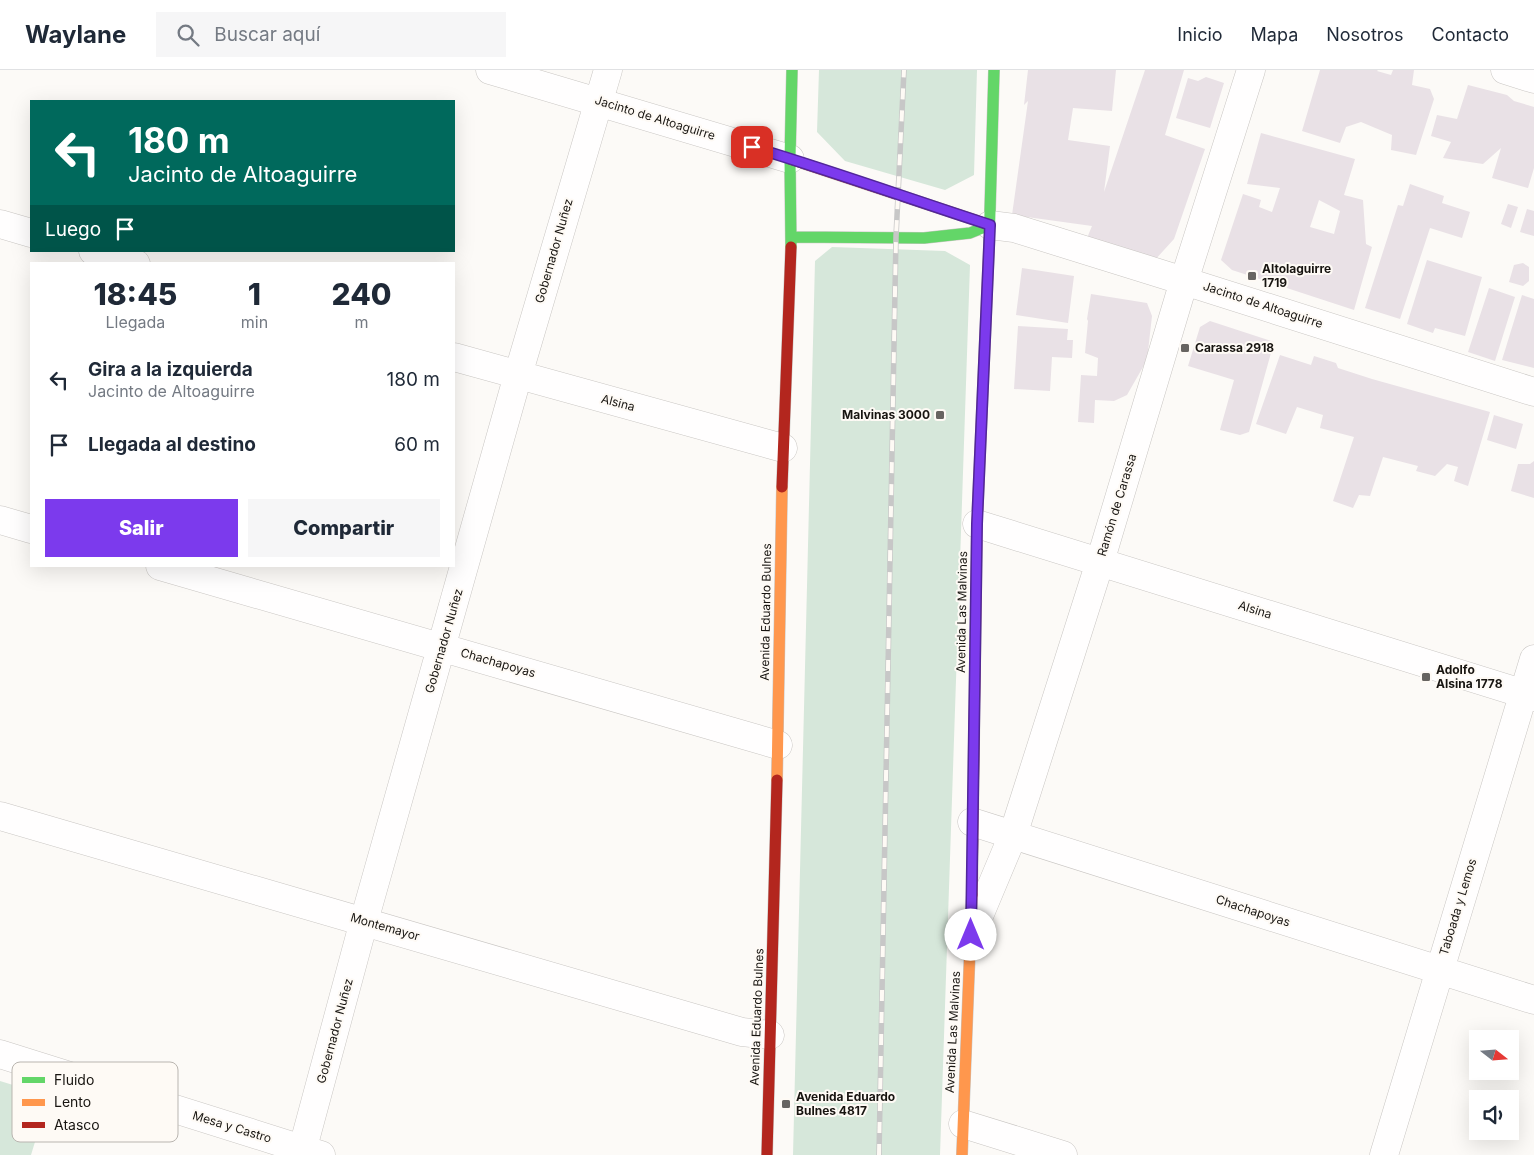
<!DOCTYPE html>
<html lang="es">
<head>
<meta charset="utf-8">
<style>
  body { margin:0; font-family:Inter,sans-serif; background:#f6f6f7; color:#1f2937; height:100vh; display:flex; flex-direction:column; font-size:19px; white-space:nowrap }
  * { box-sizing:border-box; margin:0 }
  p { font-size:16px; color:#747a83 }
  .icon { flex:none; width:28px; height:28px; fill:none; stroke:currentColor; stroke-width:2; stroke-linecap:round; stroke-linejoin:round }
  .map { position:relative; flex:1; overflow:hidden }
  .side { position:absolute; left:30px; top:192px; width:425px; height:305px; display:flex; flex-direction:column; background:#fff; border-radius:0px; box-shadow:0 5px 20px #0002 }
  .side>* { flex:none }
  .top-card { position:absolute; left:30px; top:30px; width:425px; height:152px; border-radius:0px; box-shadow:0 5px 20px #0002; background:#00695c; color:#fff; overflow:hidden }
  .needle { width:32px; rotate:107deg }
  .controls { position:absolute; left:1469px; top:960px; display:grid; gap:10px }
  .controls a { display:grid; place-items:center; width:50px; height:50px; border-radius:0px; background:#fff; box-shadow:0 5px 20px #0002; font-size:25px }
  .pin { position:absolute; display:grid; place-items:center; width:42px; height:42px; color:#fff; margin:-21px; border-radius:10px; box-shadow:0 2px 8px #0006 }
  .me { position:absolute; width:55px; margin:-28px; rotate:0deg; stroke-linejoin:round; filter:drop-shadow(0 0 4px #0008) }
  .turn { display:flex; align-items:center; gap:18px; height:105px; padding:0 15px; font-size:22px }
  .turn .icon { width:65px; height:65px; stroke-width:2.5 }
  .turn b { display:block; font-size:35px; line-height:42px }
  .then { display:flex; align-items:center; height:48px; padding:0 15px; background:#0003; gap:10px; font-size:19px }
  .eta { display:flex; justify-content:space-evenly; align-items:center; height:85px; text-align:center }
  .eta b { font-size:30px; font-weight:800; line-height:35px }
  .primary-button { display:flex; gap:10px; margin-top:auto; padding:10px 15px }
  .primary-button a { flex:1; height:58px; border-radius:0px; background:#7c3aed; color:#fff; font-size:20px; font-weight:800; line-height:58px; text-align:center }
  .primary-button a+a { background:#f6f6f7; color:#1f2937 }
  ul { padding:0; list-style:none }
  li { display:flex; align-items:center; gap:15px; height:65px; padding:0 15px }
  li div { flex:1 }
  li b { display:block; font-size:19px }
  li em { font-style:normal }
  header { display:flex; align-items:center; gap:30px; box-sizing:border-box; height:70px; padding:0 25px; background:#fff; border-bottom:1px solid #e0e1e3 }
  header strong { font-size:24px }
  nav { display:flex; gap:28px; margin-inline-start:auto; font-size:18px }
  .search { width:350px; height:45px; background:#f6f6f7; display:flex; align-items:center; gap:12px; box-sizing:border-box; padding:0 18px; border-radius:0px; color:#747a83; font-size:19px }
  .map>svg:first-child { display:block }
</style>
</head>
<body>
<header>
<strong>Waylane</strong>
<div class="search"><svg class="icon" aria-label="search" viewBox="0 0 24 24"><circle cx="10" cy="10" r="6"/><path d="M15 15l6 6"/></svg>Buscar aquí</div>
<nav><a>Inicio</a><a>Mapa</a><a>Nosotros</a><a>Contacto</a></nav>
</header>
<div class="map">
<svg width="1534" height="1085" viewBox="0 0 1534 1085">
  <rect width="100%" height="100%" fill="#fcfaf7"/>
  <path fill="#d6e7da" d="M819,0H977L974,105L945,120L845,91L817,62Z
    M832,177L945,181L970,195L940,1085H793L815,191Z
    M0,1011L49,1026L31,1085H0Z"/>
  <path fill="#e9e1e6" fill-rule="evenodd" d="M1028,0H1116L1112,41L1073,38L1068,70L1110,76L1104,122L1145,0H1184L1165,65L1205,79L1174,169L1154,191L1087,168L1092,156L1012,145L1028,31L1024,35Z
    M1320,0H1378L1377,1L1391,5L1393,0H1414L1412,15L1430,19L1434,29L1416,85L1391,80L1392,65L1361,52L1346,57L1340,73L1302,61Z
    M1206,7L1224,13L1210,58L1176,48L1188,8L1198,11Z
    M1468,15L1507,25L1514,31L1534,37V98L1528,118L1492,108L1501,78L1483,94L1443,88L1451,72L1431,66L1437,45L1457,49Z
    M1261,63L1355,89L1344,125L1363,130L1366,174L1372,177L1354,240L1232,200L1221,190L1243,124L1261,130L1259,137L1272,142L1280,118L1247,114ZM1319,130L1340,141L1334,164L1310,157Z
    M1410,114L1444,126L1442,133L1470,142L1462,168L1430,158L1400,249L1365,238L1398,135L1403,136Z
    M1508,134L1518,137L1511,158L1501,154Z
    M1527,139L1534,141V166L1520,162Z
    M1427,190L1482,207L1465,266L1435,258L1433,263L1407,254Z
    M1523,193L1529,197V211L1523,216L1509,212L1514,195Z
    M1022,198L1074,206L1068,253L1016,245Z
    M1489,218L1515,227L1495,291L1468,282Z
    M1091,224L1147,233L1152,246L1147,290L1127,325L1114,331L1095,330L1094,353L1078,352L1081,305L1097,306L1098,288L1085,283L1088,251L1087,249Z
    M1522,225L1534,229V298L1502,290Z
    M1210,251L1274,272L1249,362L1240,365L1220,360L1234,310L1188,296L1200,257Z
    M1018,256L1068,259L1067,270H1073L1072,288L1052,287L1050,321L1014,319Z
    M1280,285L1311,295L1314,286L1336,293L1338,298L1372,309L1490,342L1468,416L1454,411L1458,397L1447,394L1435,406L1416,401L1418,396L1383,387L1370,426L1359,425L1353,438L1333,431L1354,367L1320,358L1323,345L1297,337L1286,364L1256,354Z
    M1494,345L1523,354L1516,379L1487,370Z
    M1534,391V428L1511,421L1518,394H1530Z"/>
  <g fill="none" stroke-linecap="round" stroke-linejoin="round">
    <g stroke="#c9c6c3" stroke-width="29">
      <path id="street" d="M490,0L790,89
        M1505,0L1534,9
        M0,154L31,163
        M990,155L1014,158L1184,211L1534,322
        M93,181L136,194
        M454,287L783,378
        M0,450L31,459
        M977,454L1534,627
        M160,496L778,675
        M0,746L742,962L770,965
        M972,752L1534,930
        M971,865L1013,765L1100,492L1184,211L1251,0
        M0,984L321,1085
        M963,1054L1063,1085
        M301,1085L364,851L518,305L608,0
        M1384,1085L1534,589"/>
    </g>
    <g stroke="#c9c6c3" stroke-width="12">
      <path id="fast" d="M791,167L924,168L970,163L990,155
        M791,177L790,89L792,0
        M989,177L994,0"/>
    </g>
    <g stroke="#c9c6c3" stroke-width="12">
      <path id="slow" d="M975,596L977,454L989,177
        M777,710L782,417
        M962,1085L972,825"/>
    </g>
    <g stroke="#c9c6c3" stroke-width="12">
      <path id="jam" d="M790,89L990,155
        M782,417L791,177
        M972,825L975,596
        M767,1085L777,710"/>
    </g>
    <use href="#street" stroke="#fffefe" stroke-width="28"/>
    <use href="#fast" stroke="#63d668" stroke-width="11"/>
    <use href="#slow" stroke="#ff974d" stroke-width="11"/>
    <use href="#jam" stroke="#b3261e" stroke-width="11"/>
    <g stroke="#c7c7c7" stroke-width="5.5">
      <path id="rail" d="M879,1085L896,167L904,0"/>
    </g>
    <use href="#rail" stroke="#fefaf5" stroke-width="4" stroke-dasharray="11" stroke-linecap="butt"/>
  </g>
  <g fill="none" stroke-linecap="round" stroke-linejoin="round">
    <g stroke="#51269a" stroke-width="12">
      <path id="route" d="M752,77C832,101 910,129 990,155L977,454L971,865"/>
    </g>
    <use href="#route" stroke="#7c3aed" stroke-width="9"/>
  </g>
  <g fill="#676461" stroke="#fefaf5" stroke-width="2">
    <rect x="1247" y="201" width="10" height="10" rx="2.5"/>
    <rect x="1180" y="273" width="10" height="10" rx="2.5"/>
    <rect x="935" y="340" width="10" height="10" rx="2.5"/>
    <rect x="1421" y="602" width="10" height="10" rx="2.5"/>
    <rect x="781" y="1029" width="10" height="10" rx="2.5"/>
  </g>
  <g text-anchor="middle" stroke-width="4" stroke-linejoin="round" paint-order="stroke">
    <g font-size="12" fill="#171410" stroke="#fefaf5">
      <text transform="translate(655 48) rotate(17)" y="4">Jacinto de Altoaguirre</text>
      <text transform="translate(554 181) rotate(-74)" y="4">Gobernador Nuñez</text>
      <text transform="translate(1263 235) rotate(18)" y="4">Jacinto de Altoaguirre</text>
      <text transform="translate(618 333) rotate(15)" y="4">Alsina</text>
      <text transform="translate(1117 435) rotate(-73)" y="4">Ramón de Carassa</text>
      <text transform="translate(1255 540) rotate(17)" y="4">Alsina</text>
      <text transform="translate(766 542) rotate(-89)" y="4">Avenida Eduardo Bulnes</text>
      <text transform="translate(962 542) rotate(-89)" y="4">Avenida Las Malvinas</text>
      <text transform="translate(444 571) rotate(-74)" y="4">Gobernador Nuñez</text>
      <text transform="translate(498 593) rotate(16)" y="4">Chachapoyas</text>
      <text transform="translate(1458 837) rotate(-73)" y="4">Taboada y Lemos</text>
      <text transform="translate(1253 841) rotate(18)" y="4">Chachapoyas</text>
      <text transform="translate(385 857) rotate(16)" y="4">Montemayor</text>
      <text transform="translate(757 947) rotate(-88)" y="4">Avenida Eduardo Bulnes</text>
      <text transform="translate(335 961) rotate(-75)" y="4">Gobernador Nuñez</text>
      <text transform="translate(953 962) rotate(-87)" y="4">Avenida Las Malvinas</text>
      <text transform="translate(232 1057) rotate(17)" y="4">Mesa y Castro</text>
    </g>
    <g font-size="12" font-weight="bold" fill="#171410" stroke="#fefaf5" text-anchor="start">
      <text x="1262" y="203">Altolaguirre<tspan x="1262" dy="14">1719</tspan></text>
      <text x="1195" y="282">Carassa 2918</text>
      <text x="930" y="349" text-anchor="end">Malvinas 3000</text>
      <text x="1436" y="604">Adolfo<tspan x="1436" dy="14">Alsina 1778</tspan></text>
      <text x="796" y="1031">Avenida Eduardo<tspan x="796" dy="14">Bulnes 4817</tspan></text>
    </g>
  </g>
  <rect x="12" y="992" width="166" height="80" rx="8" fill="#fefaf5" stroke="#b9b5b0" stroke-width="1"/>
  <rect x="22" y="1007" width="23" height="6" fill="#63d668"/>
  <rect x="22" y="1029" width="23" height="7" fill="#ff974d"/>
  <rect x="22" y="1052" width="23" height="6" fill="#b3261e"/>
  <g font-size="14" fill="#171410">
    <text x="54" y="1015">Fluido</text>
    <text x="54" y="1037">Lento</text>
    <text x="54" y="1060">Atasco</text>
  </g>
</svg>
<div class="controls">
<a><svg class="needle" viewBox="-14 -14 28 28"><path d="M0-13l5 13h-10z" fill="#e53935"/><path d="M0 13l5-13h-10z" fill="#747a83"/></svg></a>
<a><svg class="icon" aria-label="sound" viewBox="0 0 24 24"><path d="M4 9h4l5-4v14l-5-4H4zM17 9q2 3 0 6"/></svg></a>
</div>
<div class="pin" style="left:752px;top:77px;background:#d93025"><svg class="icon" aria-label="arrive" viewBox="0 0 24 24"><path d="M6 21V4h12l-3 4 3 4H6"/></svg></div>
<svg class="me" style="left:971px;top:865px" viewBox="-20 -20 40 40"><circle r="19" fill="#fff"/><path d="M0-13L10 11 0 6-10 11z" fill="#7c3aed"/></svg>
<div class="top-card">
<div class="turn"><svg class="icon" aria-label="left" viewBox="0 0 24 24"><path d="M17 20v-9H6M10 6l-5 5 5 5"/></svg><div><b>180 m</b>Jacinto de Altoaguirre</div></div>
<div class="then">Luego<svg class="icon" aria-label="arrive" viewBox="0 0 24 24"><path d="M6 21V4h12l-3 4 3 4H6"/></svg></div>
</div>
<section class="side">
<div class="eta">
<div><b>18:45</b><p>Llegada</p></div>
<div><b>1</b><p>min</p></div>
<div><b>240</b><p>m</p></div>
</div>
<ul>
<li><svg class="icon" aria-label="left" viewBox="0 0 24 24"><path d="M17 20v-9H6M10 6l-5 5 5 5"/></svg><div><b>Gira a la izquierda</b><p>Jacinto de Altoaguirre</p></div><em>180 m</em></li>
<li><svg class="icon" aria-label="arrive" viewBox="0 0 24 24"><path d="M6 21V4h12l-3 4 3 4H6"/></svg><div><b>Llegada al destino</b></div><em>60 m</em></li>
</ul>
<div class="primary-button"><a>Salir</a><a>Compartir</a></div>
</section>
</div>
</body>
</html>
